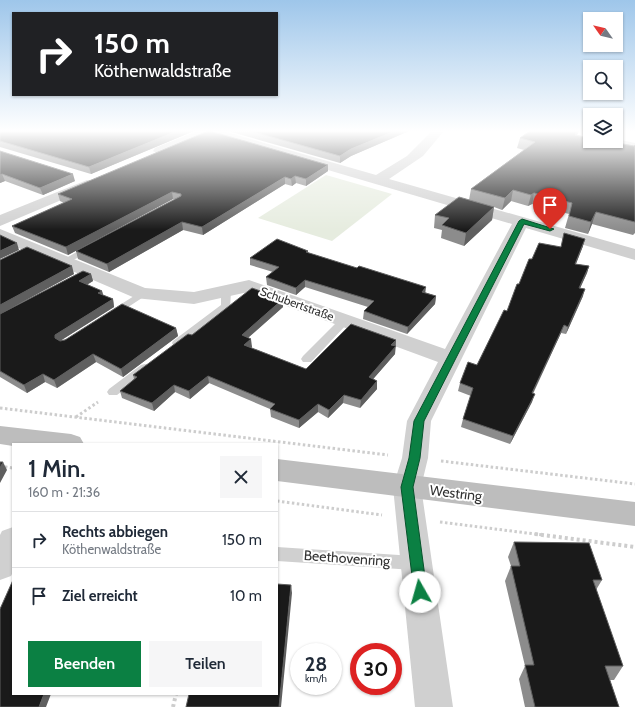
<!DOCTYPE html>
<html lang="de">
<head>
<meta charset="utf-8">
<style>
  body { margin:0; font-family:Cabin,sans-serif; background:#f6f6f7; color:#1f2937; height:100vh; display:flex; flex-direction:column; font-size:15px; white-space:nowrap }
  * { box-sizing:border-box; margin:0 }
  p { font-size:13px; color:#747a83 }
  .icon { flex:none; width:22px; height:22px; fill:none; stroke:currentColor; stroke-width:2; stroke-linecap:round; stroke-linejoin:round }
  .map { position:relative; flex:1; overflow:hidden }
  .panel { position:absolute; left:12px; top:443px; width:266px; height:252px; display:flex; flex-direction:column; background:#fff; border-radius:0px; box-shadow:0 1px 3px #0004 }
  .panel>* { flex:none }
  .hud { position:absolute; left:12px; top:12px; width:266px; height:84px; border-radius:0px; box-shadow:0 1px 3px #0004; background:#202124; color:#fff; overflow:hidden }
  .needle { width:26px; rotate:304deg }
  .tools { position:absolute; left:583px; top:12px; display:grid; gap:8px }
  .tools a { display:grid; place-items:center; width:40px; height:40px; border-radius:0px; background:#fff; box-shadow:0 1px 3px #0004; font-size:20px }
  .speed { position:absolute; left:290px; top:643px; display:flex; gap:8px; font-size:20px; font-weight:700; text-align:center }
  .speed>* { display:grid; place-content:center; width:52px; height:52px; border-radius:50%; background:#fff; box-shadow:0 1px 3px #0004; line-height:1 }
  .speed small { font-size:10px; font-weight:400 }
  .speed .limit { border:6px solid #d22; background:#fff; color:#111 }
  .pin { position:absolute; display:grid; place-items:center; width:34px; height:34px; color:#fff; margin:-41px -17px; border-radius:50% 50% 50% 0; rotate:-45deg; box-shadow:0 0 4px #0007 }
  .pin .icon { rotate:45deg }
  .me { position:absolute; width:44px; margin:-22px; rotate:353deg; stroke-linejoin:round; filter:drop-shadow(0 0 3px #0008) }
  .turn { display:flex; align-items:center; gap:14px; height:84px; padding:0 16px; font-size:18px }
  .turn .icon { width:52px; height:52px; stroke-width:2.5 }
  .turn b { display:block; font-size:28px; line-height:34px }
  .round { display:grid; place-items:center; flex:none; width:42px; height:42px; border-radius:0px; background:#f6f6f7 }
  .headline { display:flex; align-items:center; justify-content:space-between; height:68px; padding:0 16px }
  h1 { font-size:24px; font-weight:600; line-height:30px }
  .button { display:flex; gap:8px; margin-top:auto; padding:8px 16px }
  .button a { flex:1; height:46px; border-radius:0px; background:#0b8043; color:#fff; font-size:16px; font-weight:600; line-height:46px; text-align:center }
  .button a+a { background:#f6f6f7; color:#1f2937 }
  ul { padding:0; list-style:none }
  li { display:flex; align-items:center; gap:12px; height:56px; padding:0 16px; border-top:1px solid #e0e1e3 }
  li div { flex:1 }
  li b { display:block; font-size:15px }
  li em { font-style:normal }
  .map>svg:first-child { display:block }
</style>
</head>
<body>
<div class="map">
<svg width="635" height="707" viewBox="0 0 635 707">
  <rect width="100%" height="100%" fill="#fff"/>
  <path fill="#e6ecdf" d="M326,175L392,194L332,241L258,218Z"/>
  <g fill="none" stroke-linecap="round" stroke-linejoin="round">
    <path stroke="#cdcdcd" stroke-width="3" stroke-dasharray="2.5 2.5" stroke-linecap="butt" d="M0,408L388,455
      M76,417L98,402
      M441,461L635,484
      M0,466L13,468
      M277,501L382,515
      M440,522L543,535"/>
    <path stroke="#cdcdcd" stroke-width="4" stroke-dasharray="3 3" stroke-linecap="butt" d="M535,534L635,547
      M173,707L176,694"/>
    <path fill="#d0d0d0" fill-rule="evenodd" d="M616,139L635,143V147L611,141H616Z
      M89,245L92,246V250L66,264L63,265L59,262Z
      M226,289L231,292L230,308L181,345H173L172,343L173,341L221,305V292Z
      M142,291L145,292L147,294L145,296L116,315H108L107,313Z
      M344,318L348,319L349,321L348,323L311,362H303L301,359L303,356L340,319Z
      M145,364L149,365L151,368L149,371L117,395H109L107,392L109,389L141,365Z
      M277,547L414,556L420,558L422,563L420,568L414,570L277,561Z"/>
    <path fill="#d0d0d0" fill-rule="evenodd" d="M197,131H223L376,175L407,156L432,131H444L423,156L389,179L635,249V260L526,228L431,421L428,458L421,487L453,707H415L393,487L402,458L407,421L438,362L248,292L194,304L135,298L0,240V229L145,288L194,292L249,280L445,349L512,224L209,135L165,154L160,155L153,151L155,148Z
      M87,180L92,181L94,184L92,187L0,226V215Z
      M13,527V572L11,576L0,580V535L2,531Z"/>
    <path fill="#bdbdbd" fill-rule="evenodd" d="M0,426L71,434L80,437L84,444H13V446L0,444Z
      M277,459L635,502V526L277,481Z"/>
  </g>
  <path fill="#8c8c8c" d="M0,131H194L91,174L0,147Z
    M228,131H409L351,156L340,163Z
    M530,131H579L577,135L634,146L635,145V233L633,235L592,224L588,234L565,228L569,214L532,204L528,206L511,201L502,210L494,207L492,220L464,246L441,238L442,230L434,228L435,215L469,200L471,189L524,150L517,148L520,138Z
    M0,151L75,181L43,195L5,181L0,183Z
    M328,171L306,186L296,183L292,186L285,184L203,235L183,230L109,272L78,259L76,251L175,199H173L68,255L15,233L12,226L64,203L60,201L58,194Z
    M583,246L576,264L589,266L587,273L580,288L583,296L566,334L561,333L533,394L532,402L510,444L461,427L463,419L471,396L458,391L460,383L477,365L507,311L532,259L561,247Z
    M308,251V253L436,296L435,304L407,334L363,319L364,311L368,307L305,287L296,295L267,285L266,277L273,272L250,265V258Z
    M0,260L74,274L2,313L91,274L93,281L87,285L102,291L103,295L113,299L114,307L61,340L176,328L178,336L123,377L96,362L57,388L45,382L27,393L0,377Z
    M283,299V307L248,338L252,347L251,348L306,369L396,340L395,354L373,379L377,381V389L360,408L343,403L328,418L318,412L299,428L271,417L270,409L209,383L190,399L175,392L154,411L122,398L120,391L134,379L133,375L192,335Z
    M514,542L602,580L596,590L623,666L614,680H610L619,707H525L519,679L525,666L505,581L511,566L508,557Z"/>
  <path fill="#5f5f5f" d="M177,131H194L91,174L89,167Z
    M395,131H409L351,156L340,163V156L351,149Z
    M577,131H579L572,145L575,135Z
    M328,165V171L306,186V179Z
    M2,174L5,181L0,183V175Z
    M73,174L75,181L43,195L40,188Z
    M295,176L296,183L292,186L291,179Z
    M285,177V184L203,235L202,227Z
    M513,190L511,201L502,210L505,198Z
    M172,192L173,199L68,255L66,247Z
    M534,193L532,204L528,206L531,195Z
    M494,207L492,220L464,246L466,233Z
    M596,212L592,224L588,234L591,222Z
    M182,222L183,230L109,272L107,264Z
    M585,239L583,246L573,271L575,264Z
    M17,243L19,250L0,259V251Z
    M72,266L74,274L0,314V305Z
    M589,266L587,273L577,295L579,288Z
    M91,274L93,281L81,288L79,281Z
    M305,280V287L296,295V288Z
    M426,287L425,295L422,292Z
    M585,289L583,296L566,334L568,327Z
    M102,291L104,298L98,293Z
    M436,296L435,304L407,334L408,327Z
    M113,299L114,307L57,343L55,338V335Z
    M283,299V307L243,342L242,335Z
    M564,325L561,333L529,401L532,393Z
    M176,328L178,336L123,377L121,369Z
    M251,339L252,347L245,353L244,345Z
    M396,340L395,354L368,385L369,377L391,345Z
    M93,354L96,362L57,388L54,380Z
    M43,374L45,382L27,393L24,385Z
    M208,376L209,383L190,399L189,391Z
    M377,381V389L360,408L361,400Z
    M174,385L175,392L154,411L152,403Z
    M535,394L532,402L510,444L513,436Z
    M344,395L343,403L328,418L329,410Z
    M318,404V412L299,428V420Z
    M3,462L7,470L0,483V468Z
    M291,585L292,593L281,707H279Z
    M44,694H51L46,707H39Z"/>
  <path fill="#1a1a1a" stroke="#5f5f5f" d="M0,131H177L89,167L0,141Z
    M208,131H210L328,165L306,179L295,176L291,179L285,177L202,227L182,222L107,264L76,251L181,196V194L172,192L66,247L12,226L72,199L58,194Z
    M250,131H395L351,149L340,156Z
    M530,131H577L575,135L590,138V141H607L634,146L635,145V222L596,212L591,222L569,216L572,203L534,193L531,195L513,190L505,198L471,189L535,142L520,138Z
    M0,151L73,174L40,188L2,174L0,175Z
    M459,197L494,207L466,233L442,225L449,218L435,215Z
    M564,233L585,239L575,264L589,266L579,288L585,289L568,327L564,325L532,393L535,394L513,436L463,419L473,388L460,383L468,362L477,365L504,310L507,311L517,284H519L529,259H532L539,243L561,247Z
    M0,235L17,243L0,251Z
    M277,239L308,251L306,252L357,268L359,266L426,287L422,292L436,296L408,327L364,311L374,301L305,280L296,288L266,277L279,267L250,258Z
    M27,247L72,266L0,305V260Z
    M83,271L91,274L79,281L102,291L98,293L113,299L55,335V338L60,341L65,340L122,304L176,328L121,369L93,354L54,380L43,374L24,385L0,371V314Z
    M252,288L283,299L242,335L251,339L244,345L306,369L351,324L396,340L391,345L396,346L369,377L377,381L361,400L344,395L329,410L318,404L299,420L270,409L275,404L208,376L189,391L174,385L152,403L120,391L137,377L133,375L188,334L192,335Z
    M0,462H3L0,468Z
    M514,542L589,543L602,580H593L623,666H605L619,707H535L525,665H534L511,566H520Z
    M13,580V694H44L39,707H0V609Z
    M277,584L291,585L279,707H186L189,694H277Z"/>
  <linearGradient id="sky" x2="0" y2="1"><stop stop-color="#9ec6ea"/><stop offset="0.57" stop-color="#fff"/><stop offset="1" stop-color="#fff" stop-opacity="0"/></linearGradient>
  <rect width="635" height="230" fill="url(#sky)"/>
  <path fill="#0b8043" stroke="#07532c" d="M522,219L554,229L550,231L524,224L424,421L420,458L413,487L427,592L425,596L420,598L416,596L414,592L401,487L409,458L414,421L519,221Z"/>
  <g text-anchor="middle" stroke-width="4" stroke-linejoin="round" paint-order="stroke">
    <g font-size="12" fill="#333" stroke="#fff">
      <text transform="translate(297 304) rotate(20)" y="4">Schubertstraße</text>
    </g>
    <g font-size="14" fill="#333" stroke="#fff">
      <text transform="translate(456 493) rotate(7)" y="5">Westring</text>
      <text transform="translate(347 558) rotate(4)" y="5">Beethovenring</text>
    </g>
  </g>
</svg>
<div class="tools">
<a><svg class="needle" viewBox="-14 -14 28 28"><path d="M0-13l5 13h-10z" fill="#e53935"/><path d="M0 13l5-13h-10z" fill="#747a83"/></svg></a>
<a><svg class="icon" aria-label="search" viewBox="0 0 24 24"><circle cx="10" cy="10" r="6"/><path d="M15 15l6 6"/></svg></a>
<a><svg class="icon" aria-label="layers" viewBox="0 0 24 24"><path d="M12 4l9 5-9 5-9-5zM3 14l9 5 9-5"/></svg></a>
</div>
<div class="speed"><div>28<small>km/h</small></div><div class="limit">30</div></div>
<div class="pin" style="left:550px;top:229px;background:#d93025"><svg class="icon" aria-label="arrive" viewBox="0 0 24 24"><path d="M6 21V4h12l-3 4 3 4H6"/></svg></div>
<svg class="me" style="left:420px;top:592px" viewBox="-20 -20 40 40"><circle r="19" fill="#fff"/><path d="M0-13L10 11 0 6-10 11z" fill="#0b8043"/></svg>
<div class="hud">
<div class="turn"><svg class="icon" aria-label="right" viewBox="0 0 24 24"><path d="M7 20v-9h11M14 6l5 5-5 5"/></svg><div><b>150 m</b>Köthenwaldstraße</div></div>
</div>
<section class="panel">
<div class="headline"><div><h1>1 Min.</h1><p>160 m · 21:36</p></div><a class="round"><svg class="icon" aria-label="close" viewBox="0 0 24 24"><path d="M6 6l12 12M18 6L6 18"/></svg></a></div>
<ul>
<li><svg class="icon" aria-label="right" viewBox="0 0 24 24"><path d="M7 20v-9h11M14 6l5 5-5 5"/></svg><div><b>Rechts abbiegen</b><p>Köthenwaldstraße</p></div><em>150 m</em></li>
<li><svg class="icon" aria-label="arrive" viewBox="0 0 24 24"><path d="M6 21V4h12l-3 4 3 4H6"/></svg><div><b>Ziel erreicht</b></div><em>10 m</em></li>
</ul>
<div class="button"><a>Beenden</a><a>Teilen</a></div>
</section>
</div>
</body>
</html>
